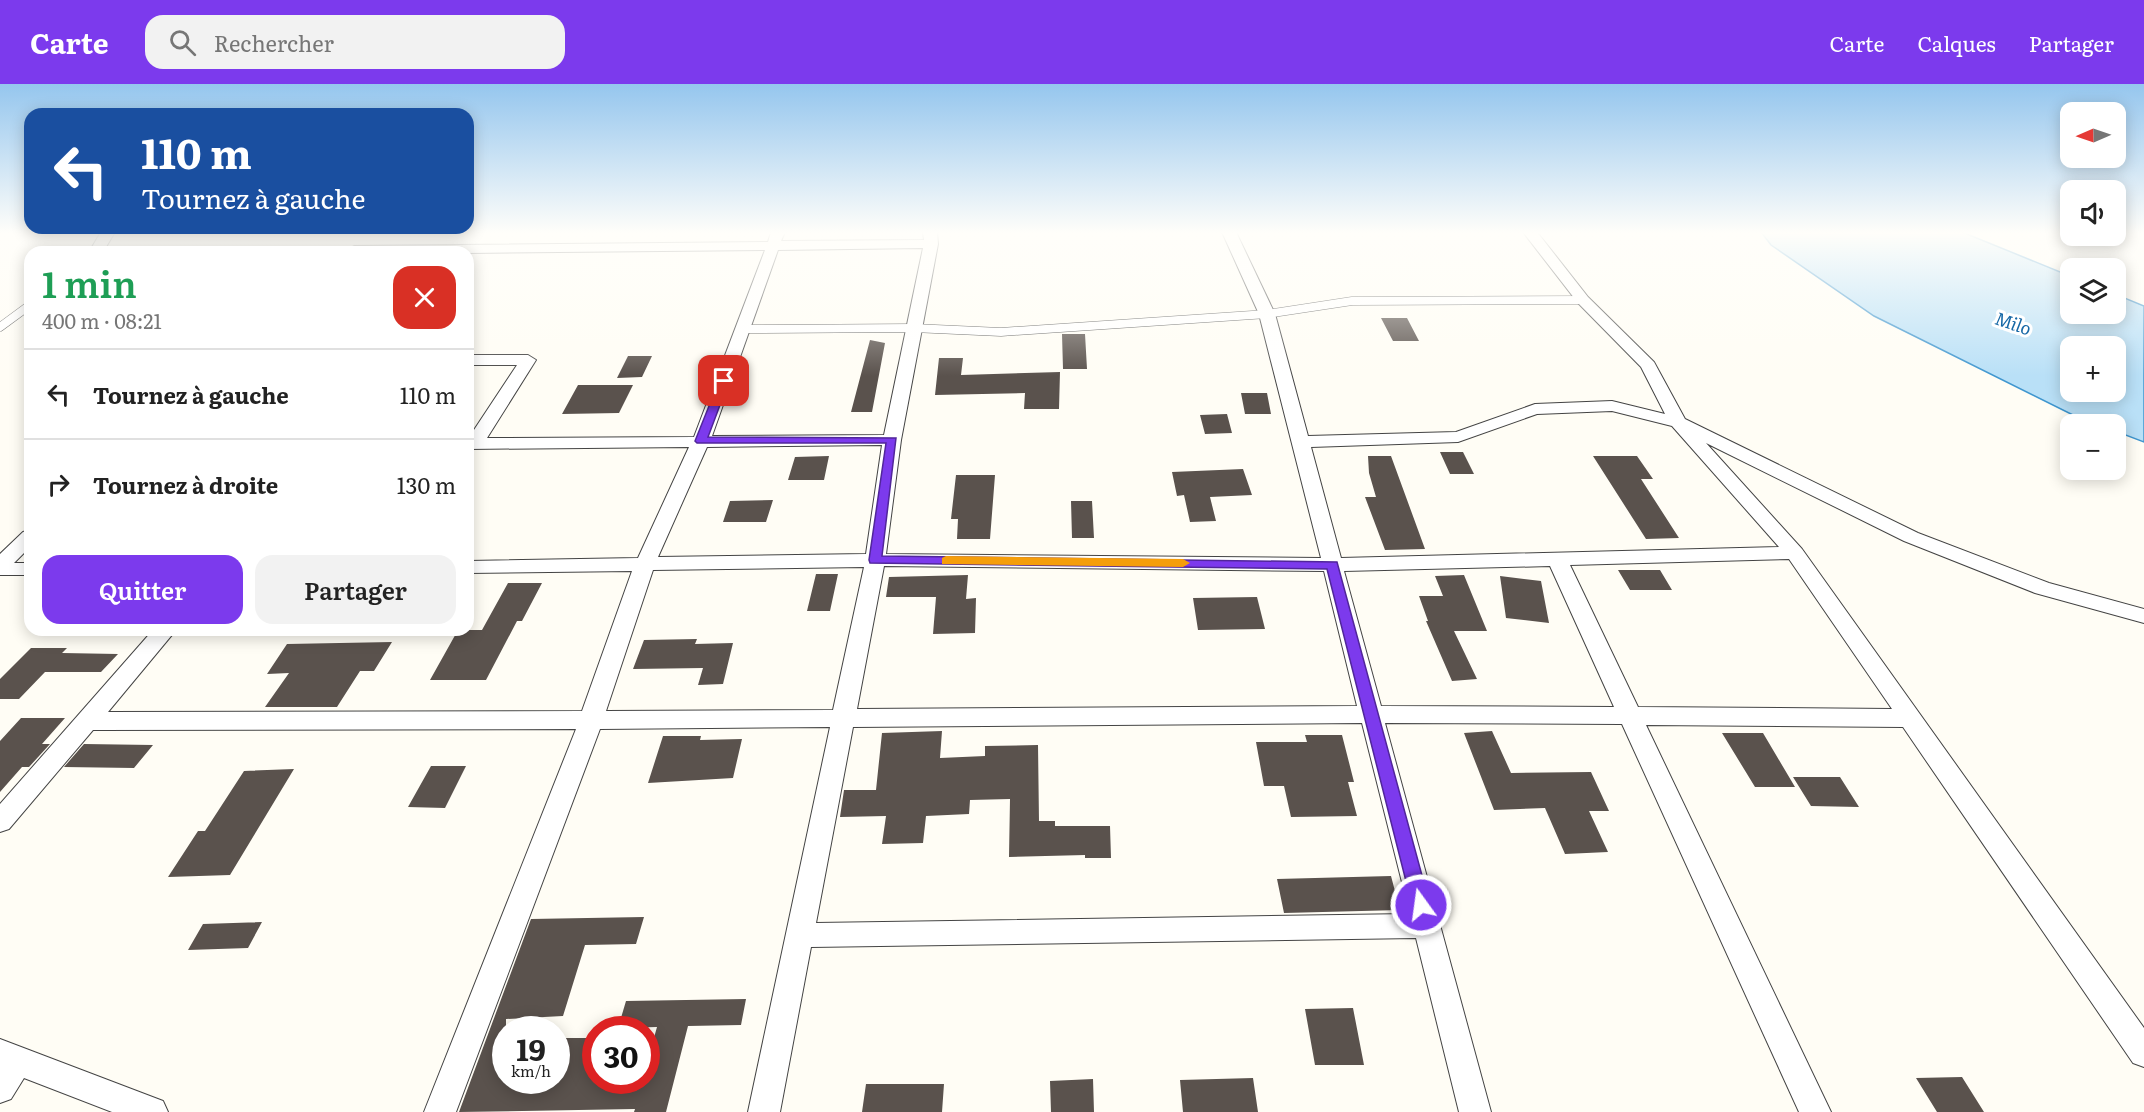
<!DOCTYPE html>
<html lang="fr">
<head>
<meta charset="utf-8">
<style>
  body { margin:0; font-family:Literata,serif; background:#f2f2f2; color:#222; height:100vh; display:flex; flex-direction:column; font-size:22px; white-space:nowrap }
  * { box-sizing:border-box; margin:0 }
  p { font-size:20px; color:#767676 }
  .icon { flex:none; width:33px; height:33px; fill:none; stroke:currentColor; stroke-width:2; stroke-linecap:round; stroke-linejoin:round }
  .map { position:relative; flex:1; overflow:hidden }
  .panel { position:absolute; left:24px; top:162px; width:450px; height:390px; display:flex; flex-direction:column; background:#fff; border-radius:18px; box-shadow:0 3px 15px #0003 }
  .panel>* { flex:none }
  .hud { position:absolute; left:24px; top:24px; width:450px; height:126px; border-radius:18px; box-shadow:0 3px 15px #0003; background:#1a4fa0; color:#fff; overflow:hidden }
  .needle { width:39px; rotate:268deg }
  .tools { position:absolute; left:2060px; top:18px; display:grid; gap:12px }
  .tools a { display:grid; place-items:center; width:66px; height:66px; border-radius:12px; background:#fff; box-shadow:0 3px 15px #0003; font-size:30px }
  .speed { position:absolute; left:492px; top:932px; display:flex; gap:12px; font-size:30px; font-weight:700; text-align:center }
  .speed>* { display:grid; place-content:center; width:78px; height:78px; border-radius:50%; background:#fff; box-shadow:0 3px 15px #0003; line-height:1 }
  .speed small { font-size:15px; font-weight:400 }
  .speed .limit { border:9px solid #d22; background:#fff; color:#111 }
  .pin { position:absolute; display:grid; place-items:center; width:51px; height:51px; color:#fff; margin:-26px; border-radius:12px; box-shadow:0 3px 9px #0006 }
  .me { position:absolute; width:66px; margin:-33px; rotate:346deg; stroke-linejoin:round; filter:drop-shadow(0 0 4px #0008) }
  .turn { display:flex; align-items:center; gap:21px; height:126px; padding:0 18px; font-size:27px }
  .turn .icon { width:78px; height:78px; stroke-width:2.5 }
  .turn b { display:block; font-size:42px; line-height:51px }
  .round { display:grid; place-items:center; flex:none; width:63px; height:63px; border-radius:18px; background:#f2f2f2 }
  .overview { display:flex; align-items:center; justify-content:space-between; height:102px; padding:0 18px }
  h1 { font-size:36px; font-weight:600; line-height:45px; color:#1e9e55 }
  .cta { display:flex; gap:12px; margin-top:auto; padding:12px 18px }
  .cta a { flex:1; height:69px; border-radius:18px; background:#7c3aed; color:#fff; font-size:24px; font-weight:600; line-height:69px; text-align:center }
  .cta a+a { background:#f2f2f2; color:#222 }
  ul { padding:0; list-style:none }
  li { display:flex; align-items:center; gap:18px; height:90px; padding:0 18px; border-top:2px solid #e0e0e0 }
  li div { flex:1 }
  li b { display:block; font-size:22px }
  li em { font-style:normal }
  header { display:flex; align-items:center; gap:36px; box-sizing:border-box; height:84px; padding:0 30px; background:#7c3aed; color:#fff }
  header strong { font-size:28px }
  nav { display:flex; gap:33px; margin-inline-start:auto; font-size:21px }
  .search { width:420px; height:54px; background:#f2f2f2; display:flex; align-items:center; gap:15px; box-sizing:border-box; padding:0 21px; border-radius:18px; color:#767676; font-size:22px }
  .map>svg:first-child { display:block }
</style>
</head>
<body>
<header>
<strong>Carte</strong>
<div class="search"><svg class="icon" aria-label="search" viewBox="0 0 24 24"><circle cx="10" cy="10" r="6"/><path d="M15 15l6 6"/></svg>Rechercher</div>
<nav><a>Carte</a><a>Calques</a><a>Partager</a></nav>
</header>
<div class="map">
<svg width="2144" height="1028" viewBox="0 0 2144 1028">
  <rect width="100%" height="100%" fill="#fffdf5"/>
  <path fill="#b9e0f7" stroke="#3f96cf" stroke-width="1.5" fill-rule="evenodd" d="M1761,148H1962L2070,192V230H2115V210L2144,222V358L2115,347V340H2098L2075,332L1874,232L1771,161ZM2070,262H2115V308H2070Z"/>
  <path fill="#5a524d" d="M1381,234H1407L1419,257H1393Z
    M1062,250H1085L1087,285H1063Z
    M870,256L885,259L872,328H851Z
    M628,272H652L642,293L617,294Z
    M939,274H963L961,291L1060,288L1059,325H1024L1025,309L935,311Z
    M578,301H633L619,329L562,330Z
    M1241,309H1267L1271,330H1245Z
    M1227,330L1232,349L1205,350L1200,331Z
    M1440,368H1463L1474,390H1450Z
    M829,372L824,396H788L795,373Z
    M1368,372H1391L1425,465L1385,466L1365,413H1376L1369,389Z
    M1593,372H1637L1653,395H1641L1679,454L1646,455Z
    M1243,385L1252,411L1210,413L1216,437L1190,438L1184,411L1177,412L1172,388Z
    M956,391H995L990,455H957L958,435H951Z
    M773,416L766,438H723L730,417Z
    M1071,417H1092L1094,454H1072Z
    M1618,486H1660L1672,506H1630Z
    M816,490H838L830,527H807Z
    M968,491L966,515L976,514L975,549L933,550L936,513H886L889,493Z
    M1464,491L1487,547H1454L1477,595L1452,597L1426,537H1428L1419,512H1443L1435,492Z
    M1500,492L1541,497L1549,539L1506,534Z
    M508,499H542L522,537H517L486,596H430L458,546H482Z
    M1257,513L1265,545L1198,546L1193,514Z
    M697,555L695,560L733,559L723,600L698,601L703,584L633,585L644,556Z
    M392,558L374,587H360L337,623H265L289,589L267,590L287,560Z
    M31,564H67L62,569L118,570L101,588H45L19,615H0V595Z
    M21,634H65L42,660H50L29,683H22L0,708V657Z
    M942,647L940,674L985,672V662L1038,661L1039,737H1055V742H1110L1111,774H1085V771L1009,773L1010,715L970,716L969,730L926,732L923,759L882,760L886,732L840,733L844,706H876L882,649Z
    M1492,647L1511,689L1591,688L1609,727H1589L1608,768L1565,770L1545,724L1494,726L1464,649Z
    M1722,649H1763L1795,703H1755Z
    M1305,651H1342L1354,698H1348L1357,732L1291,733L1284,702H1264L1256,658H1307Z
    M663,652H701L700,656L742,655L733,694L648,699Z
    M84,660L153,661L134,684L64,683Z
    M431,682H466L445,724L408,723Z
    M294,685L230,791L168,793L198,747H205L244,687Z
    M1793,693H1840L1859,723L1811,722Z
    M1391,792L1400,826L1284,829L1277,795Z
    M644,833L636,860L585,861L563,932L506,935V996H556V954H596V996H646V982L657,943L618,944L626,917L746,915L741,941L688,942L666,1028H634L635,1025L459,1028L531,835Z
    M262,838L248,864L188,866L203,840Z
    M1353,924L1364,981H1315L1305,925Z
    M1962,993L1984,1028H1937L1916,994Z
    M1253,994L1258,1028H1183L1180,996Z
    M1093,995L1094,1028H1051L1050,997Z
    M866,1000H944L942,1028H862Z"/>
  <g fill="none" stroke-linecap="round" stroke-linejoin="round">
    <g stroke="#444" stroke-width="9">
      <path id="lane" d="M0,243L30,221
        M743,245L913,244L1001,248L1267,230L1352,217L1583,216"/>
    </g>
    <g stroke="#444" stroke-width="2">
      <path id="street" d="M101,148H115L103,168H89Z
        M771,148H785L781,157L924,156L923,148H937L938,160L901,356L886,470L1321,474L1259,230L1222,148H1236L1275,230L1308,352L1456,348L1535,320L1612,317L1665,330L1641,283L1578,219L1523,148H1537L1588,213L1654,278L1685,335L1918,449L2049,499L2144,525V539L2035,509L1904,457L1706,359L1802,465L2144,944V983L2133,979L1903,643L1646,641L1831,1028H1799L1622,640L1385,639L1491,1028H1459L1416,854L811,863L780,1028H748L830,643L600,645L456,1028H424L576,645L93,646L9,745L0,748V720L153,546H176L108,628L582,627L632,487L468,489V477L638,474L689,363L468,365V355L517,281H468V271H528L536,276L487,354L694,353L765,166L468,169L347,166L354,162L768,158ZM923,164L884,351L712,352L778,166ZM1612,327L1672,342L1779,463L1341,474L1311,363L1458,358L1537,330ZM882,361L866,470L658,473L707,363ZM1789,475L1892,625L1638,623L1570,481ZM884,482L1324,487L1357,622L857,625ZM1550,482L1614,623L1381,622L1344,487ZM864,483L833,626L606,627L653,486ZM1362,639L1410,830L816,839L853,643Z
        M30,446V463L14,479H30V491H0V470L23,448Z
        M0,955L163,1017L168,1028H112L24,994L11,1015L0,1019Z"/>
    </g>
    <use href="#lane" stroke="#fff" stroke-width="8"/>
    <use href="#street" fill="#fff" fill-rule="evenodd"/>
  </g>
  <linearGradient id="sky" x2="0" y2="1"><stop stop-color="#95c6ee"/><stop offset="0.51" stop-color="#fffefa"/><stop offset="1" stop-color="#fffefa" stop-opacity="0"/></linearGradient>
  <rect width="2144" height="292" fill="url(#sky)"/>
  <path fill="#7c3aed" stroke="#51269a" stroke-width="1.5" d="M724,294L729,297L708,353L896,354L882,472L1337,478L1430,821L1427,827L1421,829L1415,827L1412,821L1327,485L870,479L869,476L886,359H697L695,357L719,297Z"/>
  <path fill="#f59e0b" d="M946,472L1183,475L1190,479L1183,483L942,480V474Z"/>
  <g text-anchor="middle" stroke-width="6" stroke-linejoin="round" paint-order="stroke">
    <g font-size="18" font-style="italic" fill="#1768a6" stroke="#fff">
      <text transform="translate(2013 240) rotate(19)" y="6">Milo</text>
    </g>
  </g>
</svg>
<div class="tools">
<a><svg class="needle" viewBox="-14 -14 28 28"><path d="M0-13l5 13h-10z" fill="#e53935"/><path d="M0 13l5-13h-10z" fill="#767676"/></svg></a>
<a><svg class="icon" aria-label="sound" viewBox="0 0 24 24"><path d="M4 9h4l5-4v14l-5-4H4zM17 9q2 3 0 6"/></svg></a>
<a><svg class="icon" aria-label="layers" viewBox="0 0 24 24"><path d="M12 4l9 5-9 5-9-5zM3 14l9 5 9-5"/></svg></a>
<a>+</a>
<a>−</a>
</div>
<div class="speed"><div>19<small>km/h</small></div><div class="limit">30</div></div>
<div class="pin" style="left:724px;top:297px;background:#d93025"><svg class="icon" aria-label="arrive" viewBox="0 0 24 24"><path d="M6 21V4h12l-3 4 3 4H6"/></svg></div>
<svg class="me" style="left:1421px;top:821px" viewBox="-20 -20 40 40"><circle r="17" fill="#7c3aed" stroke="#fff" stroke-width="3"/><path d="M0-11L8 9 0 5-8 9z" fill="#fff"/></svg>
<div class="hud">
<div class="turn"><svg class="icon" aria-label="left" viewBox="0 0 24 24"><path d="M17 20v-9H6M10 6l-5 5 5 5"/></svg><div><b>110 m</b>Tournez à gauche</div></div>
</div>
<section class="panel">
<div class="overview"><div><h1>1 min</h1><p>400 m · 08:21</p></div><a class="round" style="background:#d93025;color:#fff"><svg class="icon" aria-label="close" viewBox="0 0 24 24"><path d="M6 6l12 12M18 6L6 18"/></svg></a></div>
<ul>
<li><svg class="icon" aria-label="left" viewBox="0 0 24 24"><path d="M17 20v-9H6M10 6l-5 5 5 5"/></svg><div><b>Tournez à gauche</b></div><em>110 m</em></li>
<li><svg class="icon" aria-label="right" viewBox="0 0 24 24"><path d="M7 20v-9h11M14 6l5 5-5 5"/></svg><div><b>Tournez à droite</b></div><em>130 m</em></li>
</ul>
<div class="cta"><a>Quitter</a><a>Partager</a></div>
</section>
</div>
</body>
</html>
